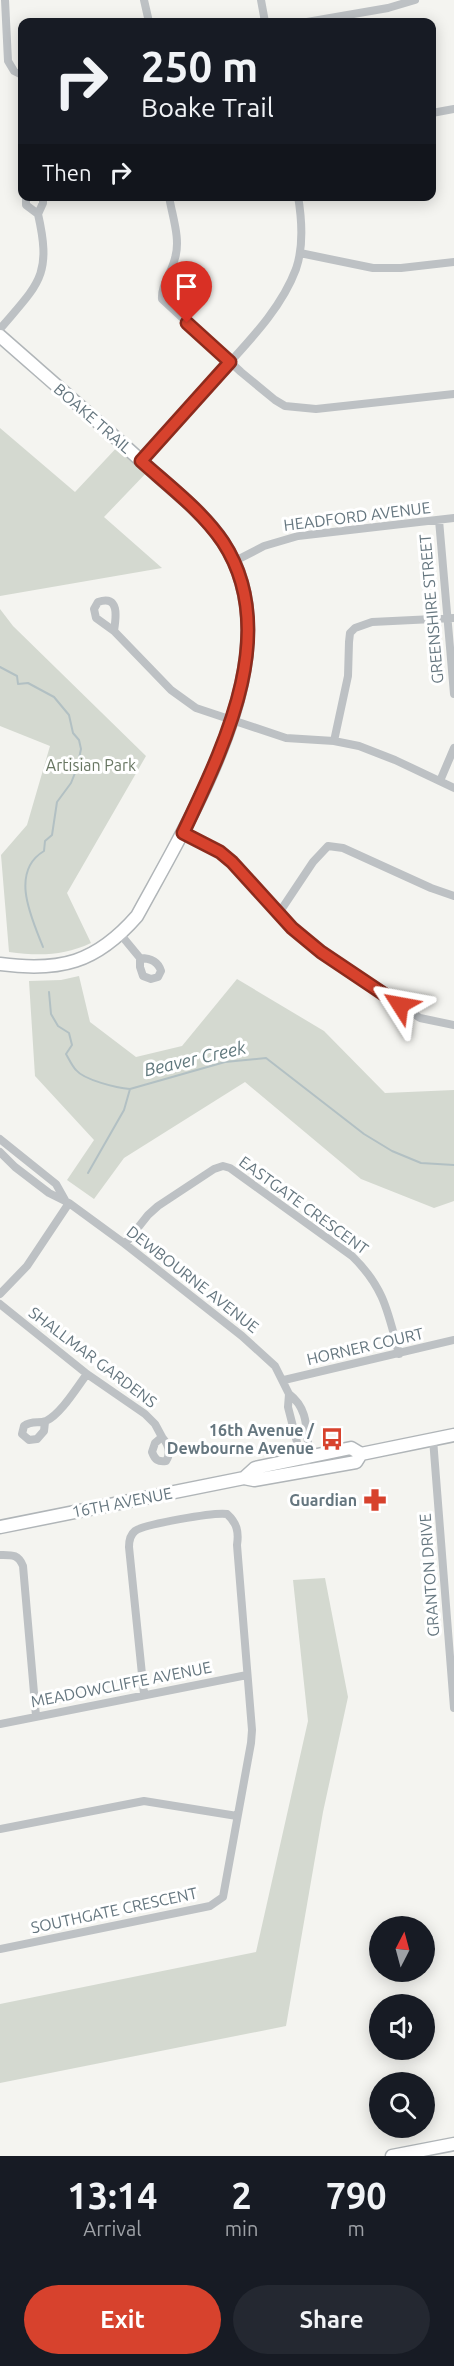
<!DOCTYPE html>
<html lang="en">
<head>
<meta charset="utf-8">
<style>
  body { margin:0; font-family:Ubuntu,sans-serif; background:#242831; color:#f1f3f6; height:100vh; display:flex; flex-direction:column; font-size:22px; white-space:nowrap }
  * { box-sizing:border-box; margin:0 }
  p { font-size:20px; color:#9ea1a6 }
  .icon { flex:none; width:33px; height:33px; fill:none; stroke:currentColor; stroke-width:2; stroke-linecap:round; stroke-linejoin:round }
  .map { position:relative; height:2156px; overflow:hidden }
  .sheet { display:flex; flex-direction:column; background:#171b24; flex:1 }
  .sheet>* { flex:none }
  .guide { position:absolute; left:18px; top:18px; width:418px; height:183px; border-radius:12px; box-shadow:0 3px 15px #0003; background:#171b24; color:#f1f3f6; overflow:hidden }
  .needle { width:39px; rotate:6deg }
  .tools { position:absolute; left:369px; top:1916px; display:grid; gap:12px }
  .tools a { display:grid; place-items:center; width:66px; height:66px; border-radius:50%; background:#171b24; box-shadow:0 3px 15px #0003; font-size:30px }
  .pin { position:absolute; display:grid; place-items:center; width:51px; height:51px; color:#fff; margin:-62px -26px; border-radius:50% 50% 50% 0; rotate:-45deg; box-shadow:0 0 6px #0007 }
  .pin .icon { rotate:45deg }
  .me { position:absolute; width:66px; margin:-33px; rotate:304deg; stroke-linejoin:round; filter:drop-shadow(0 0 4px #0008) }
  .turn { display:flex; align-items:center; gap:21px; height:126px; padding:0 24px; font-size:27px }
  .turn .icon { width:78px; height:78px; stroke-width:2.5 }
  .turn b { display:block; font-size:42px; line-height:51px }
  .then { display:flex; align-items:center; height:57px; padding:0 24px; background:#0003; gap:12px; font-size:22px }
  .eta { display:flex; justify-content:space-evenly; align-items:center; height:102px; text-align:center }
  .eta b { font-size:36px; font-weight:700; line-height:42px }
  .cta { display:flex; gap:12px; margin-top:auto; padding:12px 24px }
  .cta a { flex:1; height:69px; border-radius:36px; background:#d7422d; color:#fff; font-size:24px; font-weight:700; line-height:69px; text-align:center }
  .cta a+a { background:#242831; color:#f1f3f6 }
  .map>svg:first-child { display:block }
</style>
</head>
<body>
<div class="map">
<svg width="454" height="2156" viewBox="0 0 454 2156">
  <rect width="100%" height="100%" fill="#f4f4f0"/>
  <path fill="#d4d9d0" d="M0,428L75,492L121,443L150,469L104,517L162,568L0,596Z
    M0,609L13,626L146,756L67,893L91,943C63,956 39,956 9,952L1,855L27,825L50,746L0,726Z
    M79,976L90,1022L136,1057L182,1046L237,979L324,1031L385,1093L454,1090V1201L434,1208L361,1179L245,1082L124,1158L94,1199L67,1180L94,1140L35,1076L29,981L61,980Z
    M325,1578L348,1697L323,1812L286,2026L0,2083V2004L256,1952L308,1721L293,1580Z"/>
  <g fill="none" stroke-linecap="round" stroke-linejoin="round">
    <path stroke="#b2c0c3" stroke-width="2" d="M0,667L17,676L18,684L28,683L54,697L69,715L73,733L79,740L81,749L77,768L71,783L57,802L52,835L45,841L44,851C9,872 32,919 43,947
      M49,992L51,1014L58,1026L69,1033L72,1045L66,1054C69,1059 72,1066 76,1070C84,1080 117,1088 130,1089L225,1062L266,1058L364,1134L392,1151L421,1163L454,1165
      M88,1173L124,1110L130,1089"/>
    <g stroke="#b0b5b8" stroke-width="15">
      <path id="secondary" d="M0,336C50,380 100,423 149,468C174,491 204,513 223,542C296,651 190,818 137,916C96,963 60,972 0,964
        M244,1478L255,1468L351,1448L361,1454L454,1435
        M0,1527L244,1478L254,1480L356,1462L361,1454
        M392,2156L454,2144"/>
    </g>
    <path stroke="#bdc1c4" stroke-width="8" d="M5,0L8,61L14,71L22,75
      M144,0L149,22
      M261,0L265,22
      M307,22L388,8L415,0
      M432,113L454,109
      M26,196V205L38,214L43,203V196
      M169,196C172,216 181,239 175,258C172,272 161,285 162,299L241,372L275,400L285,406L316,409L454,394
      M300,253L373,268H401L454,262
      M0,329C39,283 52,276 38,214
      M141,461C168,431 194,402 221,372C249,341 281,309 296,269C304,246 302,220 298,196
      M439,520L454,694
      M233,562L264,546L298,536L454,518
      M114,631L96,618L94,609L98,602C120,594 116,618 114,631L171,690L196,708L286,738L334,741L359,746L395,760L454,788
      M334,741L348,676L349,642L350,633L355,628L372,622L454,618
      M440,781L454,748
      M183,833L220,852L232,862L292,928L321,952L420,1018L454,1025
      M279,913L313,862L328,846L343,848L431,888L454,896
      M121,935L140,958
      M140,958C149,958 158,961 161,971L158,977L151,979L143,976L140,967Z
      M0,1139L56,1184L65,1200
      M0,1152L15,1167L49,1193L69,1203L125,1244L242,1336L275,1366L289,1394L288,1407L300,1454L306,1458
      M125,1244L148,1215L158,1206L214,1169L223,1166L230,1168L352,1256C384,1287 388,1312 399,1354
      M0,1294L27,1266L69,1203
      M0,1304L87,1374L145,1414L155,1424L162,1437L155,1443L152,1452C155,1460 158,1462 166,1461C172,1452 168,1444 162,1437
      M284,1380L454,1340
      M289,1394C309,1409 306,1430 309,1453L306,1458L307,1472
      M45,1422L44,1431L37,1439L29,1440L22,1434L24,1426C32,1420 39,1424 46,1421C61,1414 77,1387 87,1374
      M433,1439L454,1708
      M0,1555C12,1555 18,1554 23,1566L36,1716
      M0,1724L247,1675
      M0,1829L144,1801L237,1816
      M0,1949L210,1906L223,1897L251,1743L252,1730L237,1545C239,1532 237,1523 227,1514C215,1512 144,1524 135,1531C130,1535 129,1540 129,1547L144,1694"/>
    <use href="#secondary" stroke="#fff" stroke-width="12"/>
  </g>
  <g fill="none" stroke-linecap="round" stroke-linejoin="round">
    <g stroke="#8c2b1d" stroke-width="15">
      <path id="route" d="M187,323L230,362L141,461C169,486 202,511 223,542C282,632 223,748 183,833L220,852L232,862L292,928L321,952L400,1005"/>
    </g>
    <use href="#route" stroke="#d7422d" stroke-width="10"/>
  </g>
  <defs>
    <g id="bus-bare" transform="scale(1.8)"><path d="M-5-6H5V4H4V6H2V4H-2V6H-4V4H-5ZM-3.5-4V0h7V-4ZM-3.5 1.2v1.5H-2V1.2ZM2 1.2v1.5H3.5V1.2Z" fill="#d7422d" stroke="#fff" stroke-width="2.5" paint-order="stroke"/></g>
    <g id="pharmacy-bare" transform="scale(1.8)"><path d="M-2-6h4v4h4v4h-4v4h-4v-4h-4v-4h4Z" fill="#d7422d" stroke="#fff" stroke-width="2.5" paint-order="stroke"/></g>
  </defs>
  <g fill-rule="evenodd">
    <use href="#bus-bare" x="332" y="1439"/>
    <use href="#pharmacy-bare" x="375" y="1500"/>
  </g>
  <g text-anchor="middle" stroke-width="6" stroke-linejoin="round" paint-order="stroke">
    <g font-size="16" fill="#65767f" stroke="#fff">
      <text transform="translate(93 418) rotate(41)" y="6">BOAKE TRAIL</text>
      <text transform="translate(357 516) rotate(-7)" y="6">HEADFORD AVENUE</text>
      <text transform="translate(431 609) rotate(-95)" y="6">GREENSHIRE STREET</text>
      <text transform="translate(304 1205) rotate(36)" y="6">EASTGATE CRESCENT</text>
      <text transform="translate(193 1279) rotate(38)" y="6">DEWBOURNE AVENUE</text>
      <text transform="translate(365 1346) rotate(-13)" y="6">HORNER COURT</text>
      <text transform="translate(93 1357) rotate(37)" y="6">SHALLMAR GARDENS</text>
      <text transform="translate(122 1502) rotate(-11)" y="6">16TH AVENUE</text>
      <text transform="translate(429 1575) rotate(-94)" y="6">GRANTON DRIVE</text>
      <text transform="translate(121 1684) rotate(-11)" y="6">MEADOWCLIFFE AVENUE</text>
      <text transform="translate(114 1910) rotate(-12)" y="6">SOUTHGATE CRESCENT</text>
    </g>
    <g font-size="16" fill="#697763" stroke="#fff">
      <text x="91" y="771">Artisian Park</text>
    </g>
    <g font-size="16" font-weight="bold" fill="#65767f" stroke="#fff" text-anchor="end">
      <text x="314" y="1436">16th Avenue /<tspan x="314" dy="18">Dewbourne Avenue</tspan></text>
      <text x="357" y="1506">Guardian</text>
    </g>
    <g font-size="18" font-style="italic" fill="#60787d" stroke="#fff">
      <text transform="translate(195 1059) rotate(-13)" y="6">Beaver Creek</text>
    </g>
  </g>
</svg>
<div class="tools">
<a><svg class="needle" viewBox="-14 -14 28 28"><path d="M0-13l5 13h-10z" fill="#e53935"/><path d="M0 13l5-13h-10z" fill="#9ea1a6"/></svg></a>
<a><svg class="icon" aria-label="sound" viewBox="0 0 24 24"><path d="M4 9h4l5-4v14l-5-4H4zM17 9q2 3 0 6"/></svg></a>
<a><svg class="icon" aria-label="search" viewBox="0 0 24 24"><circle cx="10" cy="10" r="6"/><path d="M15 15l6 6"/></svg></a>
</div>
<div class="pin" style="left:187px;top:323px;background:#d93025"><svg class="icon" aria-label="arrive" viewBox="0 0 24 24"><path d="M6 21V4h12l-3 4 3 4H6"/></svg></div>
<svg class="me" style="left:400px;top:1005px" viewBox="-20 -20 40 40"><path d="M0-17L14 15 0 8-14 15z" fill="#d7422d" stroke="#fff" stroke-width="4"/></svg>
<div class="guide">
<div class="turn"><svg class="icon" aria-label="right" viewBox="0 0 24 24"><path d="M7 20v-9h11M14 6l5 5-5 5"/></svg><div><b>250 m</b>Boake Trail</div></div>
<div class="then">Then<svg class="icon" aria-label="right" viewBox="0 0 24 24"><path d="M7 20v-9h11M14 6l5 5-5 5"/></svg></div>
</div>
</div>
<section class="sheet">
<div class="eta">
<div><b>13:14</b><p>Arrival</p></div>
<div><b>2</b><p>min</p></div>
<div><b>790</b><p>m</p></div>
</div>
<div class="cta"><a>Exit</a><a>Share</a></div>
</section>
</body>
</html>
